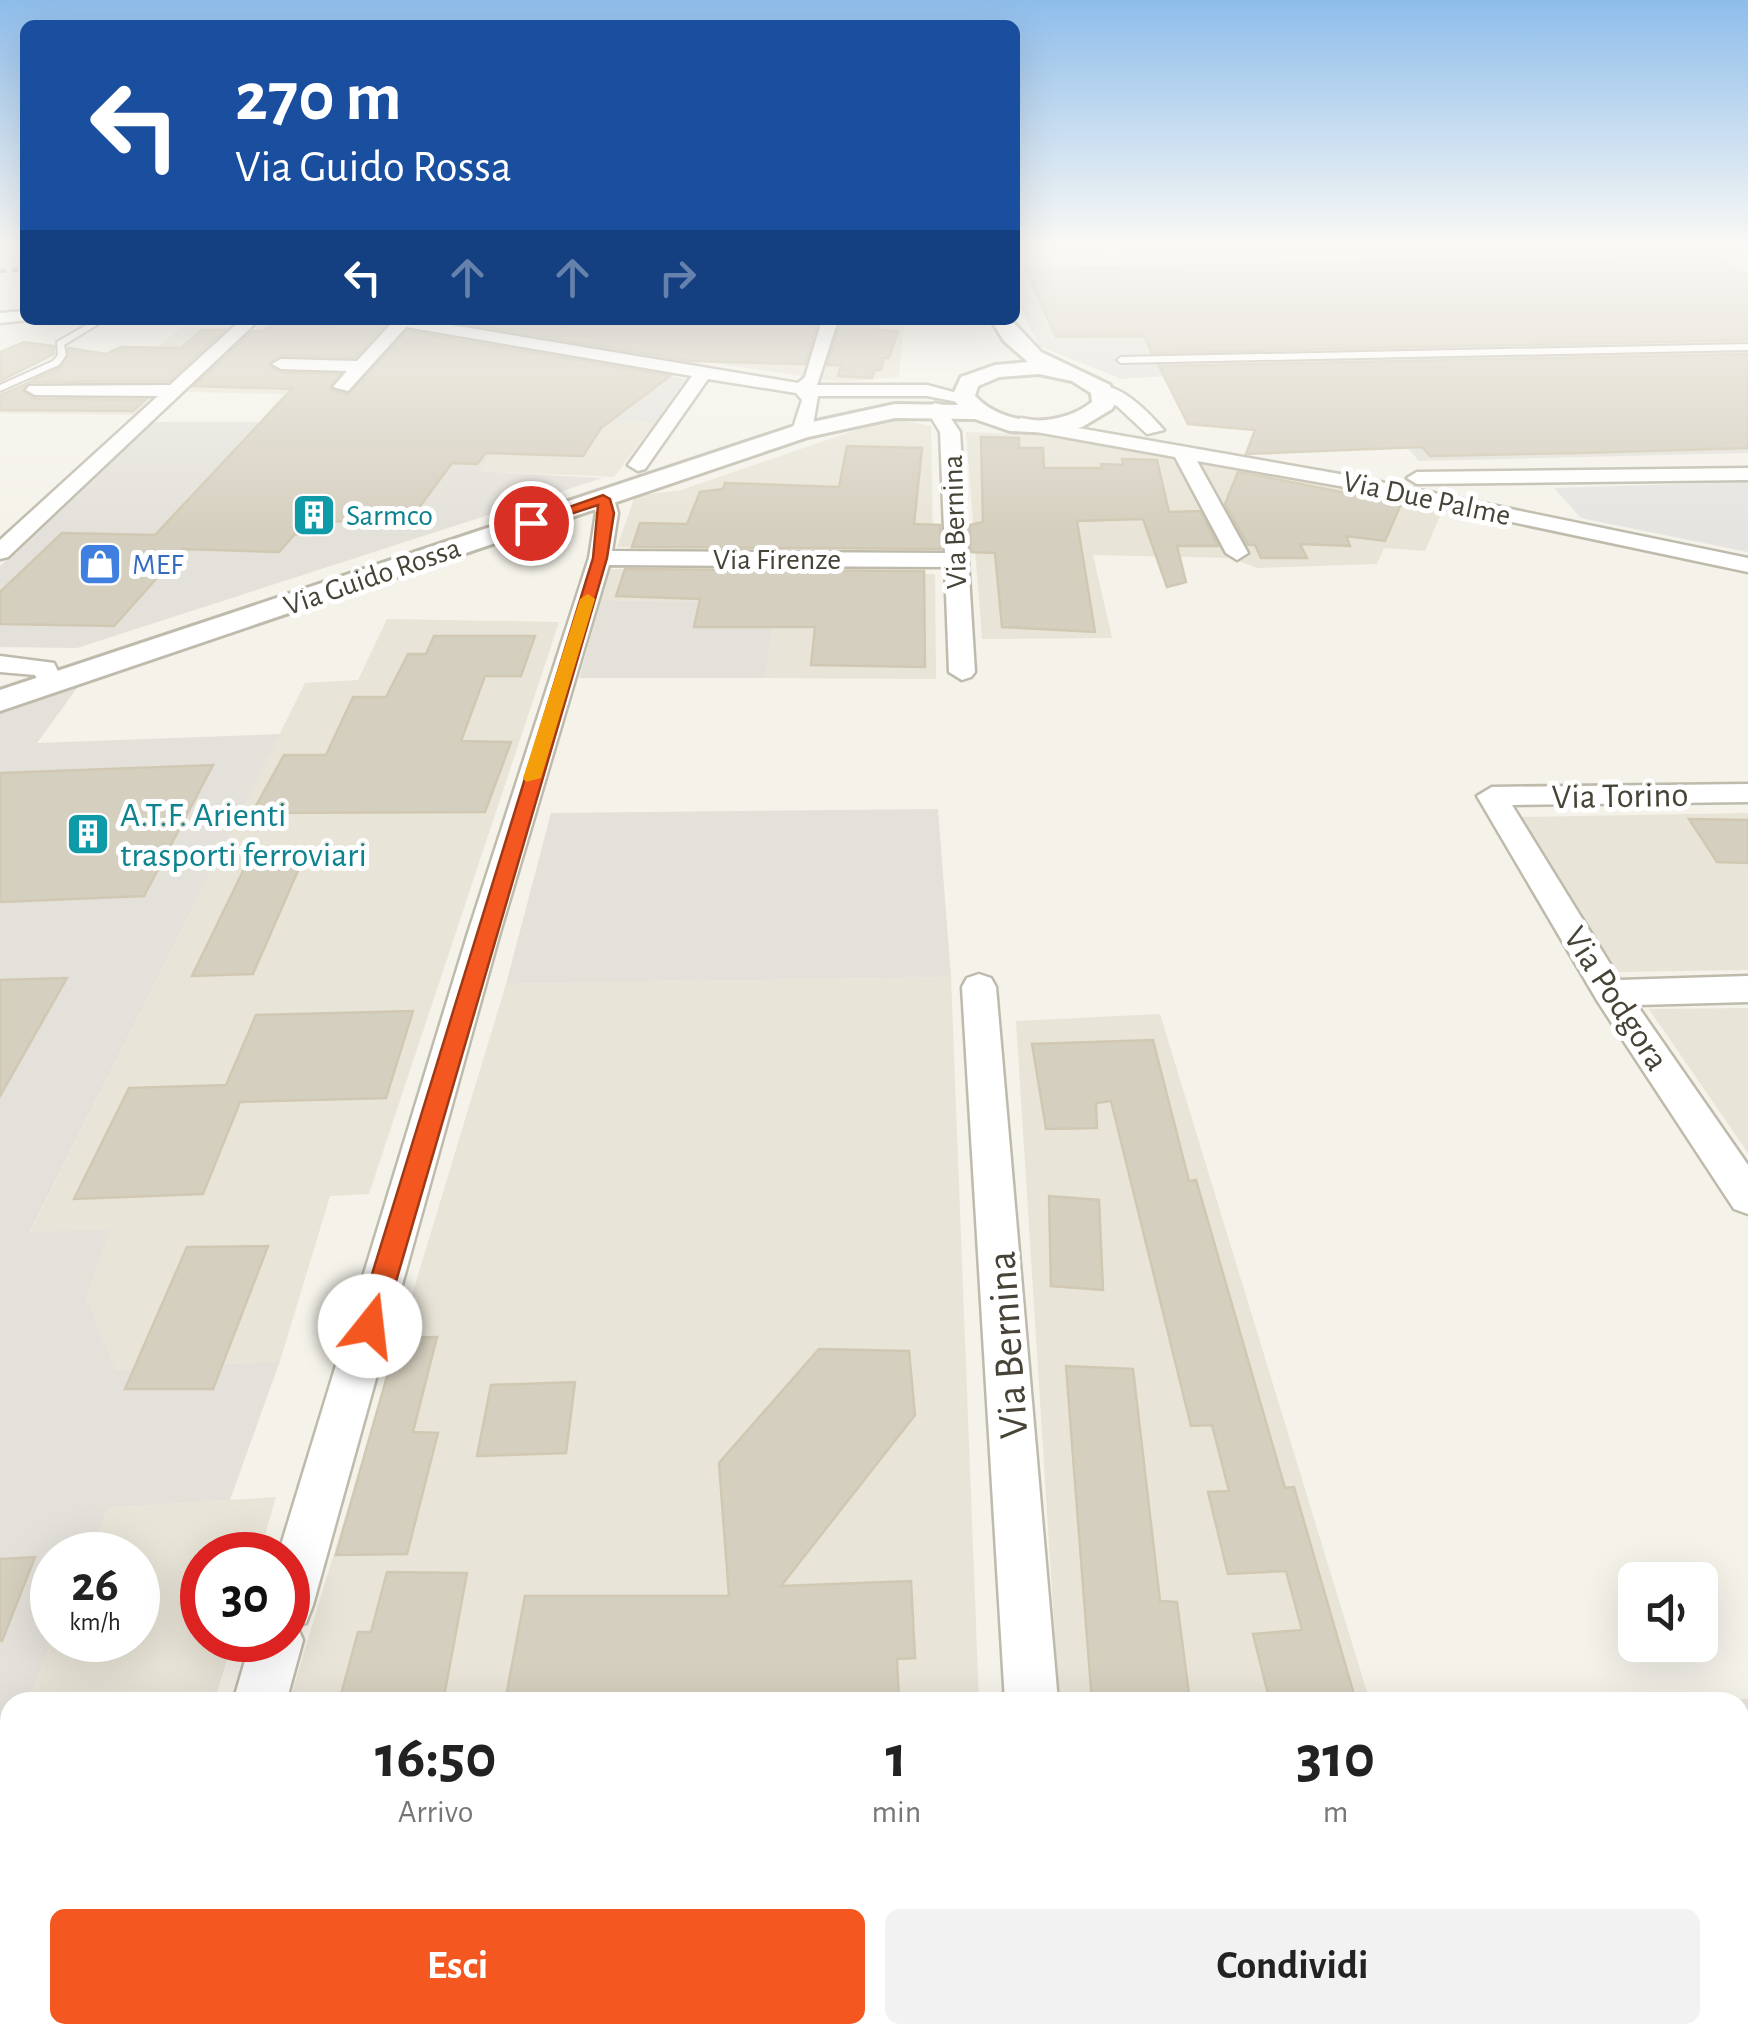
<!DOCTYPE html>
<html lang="it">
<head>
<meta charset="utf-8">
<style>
  body { margin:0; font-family:"Alegreya Sans",sans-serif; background:#f2f2f2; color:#222; height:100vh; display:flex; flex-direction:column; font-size:38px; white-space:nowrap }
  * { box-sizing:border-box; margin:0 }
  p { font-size:32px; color:#767676 }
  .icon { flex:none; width:55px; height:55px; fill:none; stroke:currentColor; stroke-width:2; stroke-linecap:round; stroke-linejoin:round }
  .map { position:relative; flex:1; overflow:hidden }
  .details { position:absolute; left:0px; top:1692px; width:1750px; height:352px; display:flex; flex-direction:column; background:#fff; border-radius:30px 30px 0 0; box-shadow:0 10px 40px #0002 }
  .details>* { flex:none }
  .banner { position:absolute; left:20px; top:20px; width:1000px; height:305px; border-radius:15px; box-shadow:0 10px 40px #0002; background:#1a4fa0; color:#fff; overflow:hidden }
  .fabs { position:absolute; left:1618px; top:1562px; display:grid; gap:20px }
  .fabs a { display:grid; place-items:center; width:100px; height:100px; border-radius:15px; background:#fff; box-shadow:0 10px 40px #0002; font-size:50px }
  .speed { position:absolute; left:30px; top:1532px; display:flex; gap:20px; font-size:50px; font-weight:700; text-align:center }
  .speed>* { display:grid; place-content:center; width:130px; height:130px; border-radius:50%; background:#fff; box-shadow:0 10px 40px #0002; line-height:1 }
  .speed small { font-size:25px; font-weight:400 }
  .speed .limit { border:15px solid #d22; background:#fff; color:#111 }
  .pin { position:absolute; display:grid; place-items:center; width:85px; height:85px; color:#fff; margin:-42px; border:5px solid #fff; border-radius:50%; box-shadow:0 2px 10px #0007 }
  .me { position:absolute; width:110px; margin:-55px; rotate:16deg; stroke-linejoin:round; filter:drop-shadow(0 0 8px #0008) }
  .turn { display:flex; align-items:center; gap:35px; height:210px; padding:0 50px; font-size:45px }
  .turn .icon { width:130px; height:130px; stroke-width:2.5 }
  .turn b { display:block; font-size:70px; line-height:85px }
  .lanes { display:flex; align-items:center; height:95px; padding:0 50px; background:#0003; justify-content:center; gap:50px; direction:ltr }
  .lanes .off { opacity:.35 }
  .eta { display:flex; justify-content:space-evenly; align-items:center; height:170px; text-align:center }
  .eta b { font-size:60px; font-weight:700; line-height:70px }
  .button { display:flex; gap:20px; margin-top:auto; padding:20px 50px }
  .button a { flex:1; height:115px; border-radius:15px; background:#f45820; color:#fff; font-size:40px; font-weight:700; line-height:115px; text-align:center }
  .button a+a { background:#f2f2f2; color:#222 }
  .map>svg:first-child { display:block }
</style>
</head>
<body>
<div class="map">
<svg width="1748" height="2043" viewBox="0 0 1748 2043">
  <rect width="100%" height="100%" fill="#f4f2e9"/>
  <path fill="#e8e4d7" d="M267,320H361L391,324L325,395L187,392Z
    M431,320H904L899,377L840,382Z
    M182,327H232L135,415L0,413V401L121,347L156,348Z
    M518,415L655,423L614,477L479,471Z
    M894,419L931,426L933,547H617L635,496L681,490L862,428L858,424Z
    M966,432L1036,435L1347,485L1443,509L1425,551L1384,548L1377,564L1257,568L1231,558L1093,555L1112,638L982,639Z
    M610,569L935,574L936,679L765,678L775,603L601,600Z
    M387,619L559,622L369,1194L330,1196L280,1361L114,1370L86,1296L30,1233L305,683L358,680Z
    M1748,813V970L1618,972L1518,817Z
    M951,977L979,1702H289L506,984Z
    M1748,1008V1153L1649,1009Z
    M1160,1014L1370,1702H1059L1016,1021Z
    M276,1497L259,1555H202V1640H233L214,1702H27L53,1640H138V1555H89L108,1508Z
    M1748,1699V2043H190L192,2035H1740V1702H1679Z
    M10,1743V2035H115L112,2043H0V1767Z"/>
  <path fill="#e4e1da" d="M1412,245H1748V453L1419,461L1334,365L1121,379L1039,346L1015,297V254Z
    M574,358L686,379L655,423L518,415L479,471L603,478L77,648L0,647V566L154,422H259L284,394L342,396L372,366L550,377L541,401Z
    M601,600L776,603L765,678H579Z
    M80,684L37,743L280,734L30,1232L110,1230L86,1296L115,1370L280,1361L230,1500L108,1508L89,1555H52L53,1640L27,1702H10V1743L0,1767V712Z
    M938,809L951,977L506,984L551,813Z"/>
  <path fill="#e6e4e0" d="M1748,482V552L1581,518L1554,488Z"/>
  <path fill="#d5cfbf" stroke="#d0c8b2" stroke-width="2.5" d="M1716,257L1748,276V340L1152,353L1144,336L1056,337L1026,269Z
    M333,320H379L384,326L355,357L281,355L268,365L281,373L339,374L330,389L347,395L407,331L670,376L601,428L583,456L486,453L477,464L452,463L418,509L385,508L374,522L336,521L324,536L295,534L279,552L183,549L114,626L0,624V592L62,533L155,535L292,389L194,386L253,331H264L274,323L332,325Z
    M444,320L568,325L571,320H818L805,364L690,361Z
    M841,320H880L877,330L898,331L889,358H884L881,370H875L872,378L838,376L841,365H827Z
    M202,330H224L169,381L29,382L62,367L68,348L106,354L121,347L181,348Z
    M24,342L54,346V354L0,381V352Z
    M1748,354V448L1580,453L1430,456L1422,447L1246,454L1255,430L1188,424L1159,366Z
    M28,383L22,391L35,399L145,400L133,411L0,410V395Z
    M981,437L1019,438V448H1043L1044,468H1102L1101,464L1123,465L1122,459L1157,460L1169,512L1200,511L1218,546H1177L1186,582L1167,587L1143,519L1077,521L1095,632L1002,627L995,553L971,552L970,525L983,522Z
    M847,446L922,448L914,524L940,525L941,549L632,547L640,523L687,524L700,492L723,489L725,483L839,487Z
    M1238,472L1281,480L1401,504L1385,541L1346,536L1350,546L1300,544L1307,558H1261L1255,545H1248L1225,504Z
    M625,569L924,571L925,667L811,665L815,627H694L700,599L616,596Z
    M434,636H535L521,676H485L461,741L511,742L485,812L252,813L284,755H326L353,697H386L408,654H426Z
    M213,765L144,896L0,902V773Z
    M1689,819L1748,820V863L1717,862Z
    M300,866L253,974L192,976L245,867Z
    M67,978L0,1096V980Z
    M413,1011L386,1098L240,1102L203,1194L74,1199L129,1088L226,1085L256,1015Z
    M1153,1040L1189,1181L1196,1180L1285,1488L1294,1487L1355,1698L1270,1702L1253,1634L1302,1630L1286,1571L1228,1574L1208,1492L1229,1491L1212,1425L1191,1426L1111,1101L1096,1103L1097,1128L1046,1129L1032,1044Z
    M1049,1196L1099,1200L1103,1290L1051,1286Z
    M268,1246L213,1389H125L187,1247Z
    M437,1337L413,1432L438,1433L407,1554L336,1555L398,1338Z
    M819,1349L909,1351L915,1415L781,1586L911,1581L915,1658L897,1659L899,1702H505L525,1596H729L719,1463Z
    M1066,1366L1133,1369L1160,1601L1177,1602L1190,1702H1092Z
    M575,1382L566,1453L477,1456L491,1385Z
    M35,1557L2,1641H0V1559Z
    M387,1572L467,1573L443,1702H339L358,1632H371Z"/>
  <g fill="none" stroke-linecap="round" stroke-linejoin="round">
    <g stroke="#bfbbac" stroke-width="4">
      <path id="service" d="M95,320H105L64,345L66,355L59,365L0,391V385L53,361L58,355L57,342Z
        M1748,344V350L1121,363L1117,360L1121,357Z"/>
    </g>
    <g stroke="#bfbbac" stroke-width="5">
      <path id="minor" d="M25,311L29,320L0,323V313Z
        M241,320H259L8,557L0,559V540L158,396L35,395L26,390L29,386L170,385Z
        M383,320H421L798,383L805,377L822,320H838L817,385H927L972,397L963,403L927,396H818L812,431L802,437L792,431L802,400L796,393L708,379L645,469L638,471L628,465L692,376L406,327L348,391L333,387L347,371L281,369L272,364L281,359L357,361L390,325Z
        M1096,386C1121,383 1148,412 1164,430L1147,434L1117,406L1096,394Z
        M935,403L942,405L960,432L975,672L971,677L962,680L949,672L945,567L609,565L499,936L313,1605L306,1623L297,1626L303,1640L286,1702H233L251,1640H288V1555H278L467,936L589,558L596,513L592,499L603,493L614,499L618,513L612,551L945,553L940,432L926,409Z
        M1021,418L1351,476L1748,558V572L1351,488L1197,461L1248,553L1237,560L1226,553L1175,457L1014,428L1011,424Z
        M1748,468V480L1417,484L1407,478L1417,472Z
        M0,656L54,663L64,684L51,692L42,690L35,675L0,672Z
        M1748,784V802L1512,805L1620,980L1748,976V1002L1637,1005L1748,1165V1214L1734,1209L1598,1002L1477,796L1492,787Z
        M979,974L991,978L996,987L1058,1702H1005L962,987L967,978Z
        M129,2035H191L189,2043H127Z"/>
    </g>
    <g stroke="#bfbbac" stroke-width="6">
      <path id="tertiary" d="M991,320H1011L1041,352L1110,385L1115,404L1112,409L1082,427L1053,433L1010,431L975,419L895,418L808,437L0,711V690L794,426L895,404L958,405L952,397L961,377L995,365L1028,362L1004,341ZM1039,374L1072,381L1091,393L1092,402C1060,428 1004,427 975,396L978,386L999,377Z"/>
    </g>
    <use href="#service" fill="#fff" fill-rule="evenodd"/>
    <use href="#minor" fill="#fff" fill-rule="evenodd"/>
    <use href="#tertiary" fill="#fff" fill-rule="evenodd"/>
    <path stroke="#979797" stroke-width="4" stroke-dasharray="6 6" stroke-linecap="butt" d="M1015,248L1165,245
      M0,271L25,270"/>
  </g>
  <linearGradient id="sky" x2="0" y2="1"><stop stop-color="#8ebdeb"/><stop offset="0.46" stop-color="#faf9f5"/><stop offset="1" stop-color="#faf9f5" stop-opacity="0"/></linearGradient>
  <rect width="1748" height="531" fill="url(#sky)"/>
  <path fill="#f45820" stroke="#9f3915" stroke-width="2.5" d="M603,495L610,499L614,513L607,558L383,1326L379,1335L370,1339L360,1335L356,1326L593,558L598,505L531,527L524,523Z"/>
  <path fill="#f59e0b" d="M588,594L595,599L541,778L526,782L523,778L580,599Z"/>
  <defs>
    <g id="building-square" transform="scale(2.25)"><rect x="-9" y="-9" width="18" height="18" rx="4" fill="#0f9aa8" stroke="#fff"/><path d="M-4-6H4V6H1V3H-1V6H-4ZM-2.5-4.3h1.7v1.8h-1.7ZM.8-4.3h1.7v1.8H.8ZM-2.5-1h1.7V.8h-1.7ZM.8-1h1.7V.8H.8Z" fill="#fff"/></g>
    <g id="shop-square" transform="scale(2.25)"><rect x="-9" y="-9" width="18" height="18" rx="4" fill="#3f7fe0" stroke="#fff"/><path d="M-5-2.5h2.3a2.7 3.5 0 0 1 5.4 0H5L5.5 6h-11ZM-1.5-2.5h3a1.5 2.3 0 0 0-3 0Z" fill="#fff"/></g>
  </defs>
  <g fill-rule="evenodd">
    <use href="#building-square" x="314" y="515"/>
    <use href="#shop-square" x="100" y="564"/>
    <use href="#building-square" x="88" y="834"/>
  </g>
  <g text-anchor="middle" stroke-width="10" stroke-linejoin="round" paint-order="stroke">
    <g font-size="30" fill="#484337" stroke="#fff">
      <text transform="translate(1427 498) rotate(12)" y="10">Via Due Palme</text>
      <text transform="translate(954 522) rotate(-92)" y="10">Via Bernina</text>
      <text x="777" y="569">Via Firenze</text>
      <text transform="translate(372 576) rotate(-19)" y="10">Via Guido Rossa</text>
    </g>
    <g font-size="30" fill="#0d838f" stroke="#fff" text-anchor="start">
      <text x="346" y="525">Sarmco</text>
    </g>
    <g font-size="30" fill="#366cbe" stroke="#fff" text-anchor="start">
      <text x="132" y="574">MEF</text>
    </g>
    <g font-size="35" fill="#484337" stroke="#fff">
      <text transform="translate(1620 795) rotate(-1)" y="12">Via Torino</text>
      <text transform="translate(1617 998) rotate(57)" y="12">Via Podgora</text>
    </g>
    <g font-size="35" fill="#0d838f" stroke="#fff" text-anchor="start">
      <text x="120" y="826">A.T.F. Arienti<tspan x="120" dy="40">trasporti ferroviari</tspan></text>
    </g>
    <g font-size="42" fill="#484337" stroke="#fff">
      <text transform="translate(1006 1345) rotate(-94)" y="15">Via Bernina</text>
    </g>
  </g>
</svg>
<div class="fabs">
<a><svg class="icon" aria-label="sound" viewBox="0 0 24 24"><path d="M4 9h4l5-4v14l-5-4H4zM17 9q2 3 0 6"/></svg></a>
</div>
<div class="speed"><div>26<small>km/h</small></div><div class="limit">30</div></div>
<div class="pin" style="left:531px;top:523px;background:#d93025"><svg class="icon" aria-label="arrive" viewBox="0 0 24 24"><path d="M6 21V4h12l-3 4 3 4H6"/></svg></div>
<svg class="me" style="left:370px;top:1326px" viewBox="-20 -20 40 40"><circle r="19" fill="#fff"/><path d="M0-13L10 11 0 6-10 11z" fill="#f45820"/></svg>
<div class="banner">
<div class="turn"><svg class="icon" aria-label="left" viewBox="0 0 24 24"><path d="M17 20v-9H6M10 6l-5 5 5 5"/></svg><div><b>270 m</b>Via Guido Rossa</div></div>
<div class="lanes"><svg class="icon" aria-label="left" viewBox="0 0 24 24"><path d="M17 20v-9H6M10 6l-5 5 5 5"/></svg><svg class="icon off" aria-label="ahead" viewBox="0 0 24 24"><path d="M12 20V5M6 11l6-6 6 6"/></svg><svg class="icon off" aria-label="ahead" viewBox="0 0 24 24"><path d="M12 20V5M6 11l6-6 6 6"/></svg><svg class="icon off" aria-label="right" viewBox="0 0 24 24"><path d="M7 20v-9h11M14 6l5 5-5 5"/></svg></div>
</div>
<section class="details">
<div class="eta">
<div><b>16:50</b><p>Arrivo</p></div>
<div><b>1</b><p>min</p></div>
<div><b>310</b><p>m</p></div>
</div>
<div class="button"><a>Esci</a><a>Condividi</a></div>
</section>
</div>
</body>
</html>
